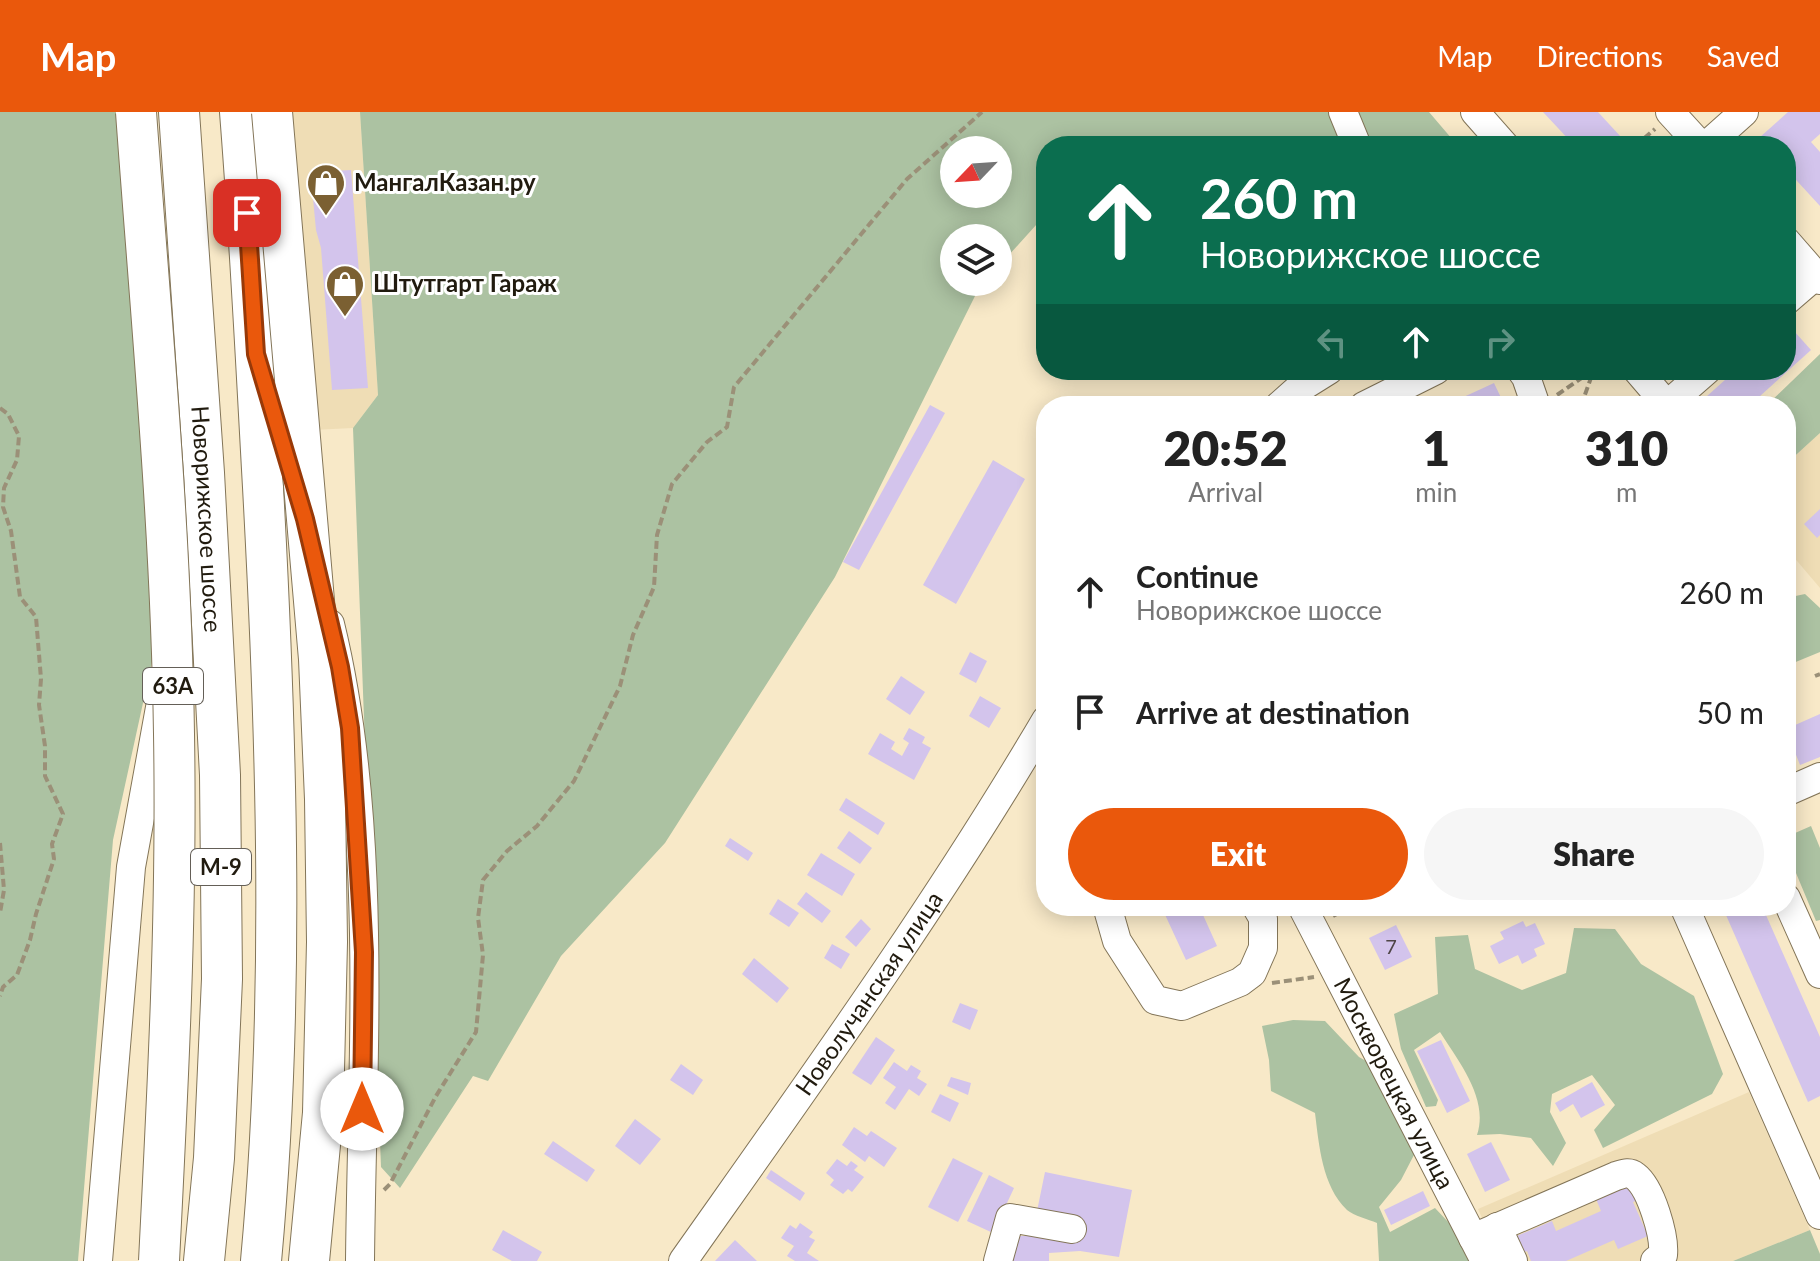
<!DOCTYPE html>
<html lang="en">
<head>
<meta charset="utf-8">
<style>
  body { margin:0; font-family:Lato,sans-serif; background:#f6f6f6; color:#222; height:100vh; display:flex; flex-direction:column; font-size:30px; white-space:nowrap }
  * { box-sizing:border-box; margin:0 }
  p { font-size:26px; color:#767676 }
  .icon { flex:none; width:44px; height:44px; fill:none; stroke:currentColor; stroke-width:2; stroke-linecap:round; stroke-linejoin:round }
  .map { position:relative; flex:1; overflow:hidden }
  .details { position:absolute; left:1036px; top:284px; width:760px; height:520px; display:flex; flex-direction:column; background:#fff; border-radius:32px; box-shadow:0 4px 20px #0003 }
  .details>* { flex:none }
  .top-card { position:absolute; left:1036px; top:24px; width:760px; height:244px; border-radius:32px; box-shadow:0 4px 20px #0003; background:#0b6e4f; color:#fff; overflow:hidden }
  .needle { width:52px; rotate:245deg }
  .fabs { position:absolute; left:940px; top:24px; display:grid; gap:16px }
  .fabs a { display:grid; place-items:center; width:72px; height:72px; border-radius:50%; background:#fff; box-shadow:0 4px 20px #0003; font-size:40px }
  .pin { position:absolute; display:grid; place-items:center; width:68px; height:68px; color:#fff; margin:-34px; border-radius:16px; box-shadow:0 4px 12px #0006 }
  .me { position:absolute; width:88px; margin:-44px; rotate:0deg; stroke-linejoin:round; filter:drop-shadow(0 0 6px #0008) }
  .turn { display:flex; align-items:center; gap:28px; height:168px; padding:0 32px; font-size:36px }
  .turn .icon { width:104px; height:104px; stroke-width:2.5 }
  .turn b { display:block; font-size:56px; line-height:68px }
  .lanes { display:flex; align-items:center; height:76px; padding:0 32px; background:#0003; justify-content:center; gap:40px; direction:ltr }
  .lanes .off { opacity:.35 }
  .eta { display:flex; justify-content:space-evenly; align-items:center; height:136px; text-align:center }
  .eta b { font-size:48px; font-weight:800; line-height:56px }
  .action { display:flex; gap:16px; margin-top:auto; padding:16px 32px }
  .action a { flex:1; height:92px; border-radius:48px; background:#ea580c; color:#fff; font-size:32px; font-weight:800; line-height:92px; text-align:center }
  .action a+a { background:#f6f6f6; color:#222 }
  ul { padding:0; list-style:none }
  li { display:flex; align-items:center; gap:24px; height:120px; padding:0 32px }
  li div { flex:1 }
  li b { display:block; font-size:30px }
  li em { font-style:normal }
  header { display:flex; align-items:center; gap:48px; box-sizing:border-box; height:112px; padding:0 40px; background:#ea580c; color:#fff }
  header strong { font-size:38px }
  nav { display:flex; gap:44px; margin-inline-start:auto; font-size:28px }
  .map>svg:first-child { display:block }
</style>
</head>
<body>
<header>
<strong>Map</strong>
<nav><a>Map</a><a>Directions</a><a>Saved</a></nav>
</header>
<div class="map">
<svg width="1820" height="1149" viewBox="0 0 1820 1149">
  <rect width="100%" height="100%" fill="#f8e9c8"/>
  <path fill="#efddb5" d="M285,0H360L378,283L353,316L313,318Z
    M1820,321V476L1786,436V352Z
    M1749,980L1810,1118L1733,1149H1501L1478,1097Z"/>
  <path fill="#acc2a2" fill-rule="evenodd" d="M0,0H121L157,527L113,728L78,1149H0Z
    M360,0H1429L1458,34H1116L1112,29L1108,34H1046V102L998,155V126H954V170H985L978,178L835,465L665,731L561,844L488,969L473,964L400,1076L381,1055L353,316L378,283ZM954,38H998V82H954Z
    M1820,242V321L1786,352V294H1766Z
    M1805,482L1820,496V540L1786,554V486Z
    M1811,714L1820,736V808L1816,809L1786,737V725Z
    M1574,816L1615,817L1641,852L1694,884L1723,962L1712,982L1603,1036L1594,1018L1615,993L1592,963L1552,982L1550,1000L1566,1031L1553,1054L1531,1026L1500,1022L1477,1023C1489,987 1459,950 1440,920L1414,938L1438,988L1436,994L1426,995L1401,937L1394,902L1438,882L1435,825L1468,823L1475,857L1522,878L1566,861Z
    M1293,908L1325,909L1359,945L1375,954L1415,1041L1401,1068L1379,1095L1390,1120L1435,1096L1452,1114L1471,1149H1379L1377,1111C1368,1107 1354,1104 1347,1098C1322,1074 1319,1033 1315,1001L1271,979L1269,948L1262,914Z
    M1810,1118L1820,1142V1149H1733Z"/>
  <path fill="#d3c4ec" d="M1543,0H1598L1621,25L1612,34H1568L1572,31Z
    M1788,0H1820V22L1811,30L1820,40V94L1786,57V34H1766L1759,26Z
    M351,58L368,276L332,278L321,136L316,118L312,76L315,60Z
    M1786,210L1811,238L1749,294H1696L1736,258H1786Z
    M1494,271L1505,294H1444Z
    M930,293L945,301L859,458L843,450Z
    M993,348L1025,367L956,492L923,473Z
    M1820,397V423L1817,426L1804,412Z
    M970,540L987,549L976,571L959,562Z
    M901,564L925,580L910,603L886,587Z
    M980,584L1001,596L989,616L969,604Z
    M1820,602V645L1800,653L1786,617Z
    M909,616L925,625L922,631L931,636L914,668L868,642L880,621L895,630L891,637L902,644L909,631L903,627Z
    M846,686L885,711L878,723L839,698Z
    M849,719L872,736L860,752L837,736Z
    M730,726L753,741L748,749L725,734Z
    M821,741L855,762L842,784L807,763Z
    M806,780L831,799L822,811L797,792Z
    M778,787L799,801L789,815L769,802Z
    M1161,794H1199L1217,834L1186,848Z
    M1722,794H1762L1820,925V984L1808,990Z
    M861,807L871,817L856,835L845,825Z
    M1523,809L1526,815L1535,811L1545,832L1534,837L1537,844L1522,852L1518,843L1499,852L1490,834L1504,827L1500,820Z
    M1396,813L1412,845L1385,858L1369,826Z
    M832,832L850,842L841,857L824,846Z
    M754,846L789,876L777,891L742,862Z
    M960,891L978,898L970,918L952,910Z
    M876,925L895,938L871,973L852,961Z
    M1441,928L1470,989L1447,1001L1417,939Z
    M894,950L907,959L911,953L921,959L917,966L927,972L919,984L909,977L895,998L885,991L896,975L883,966Z
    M681,952L703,968L693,983L670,968Z
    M951,965L971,971L968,983L947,974Z
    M1592,970L1605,993L1581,1006L1573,992L1560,1000L1555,991Z
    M940,982L959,991L950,1010L931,1000Z
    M635,1007L661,1027L640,1053L615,1034Z
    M854,1015L867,1024L871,1019L897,1036L884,1055L869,1044L865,1050L842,1033Z
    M553,1029L595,1058L587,1070L544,1042Z
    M1491,1030L1510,1068L1485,1080L1467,1042Z
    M953,1046L983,1061L958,1110L928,1095Z
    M837,1047L847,1054L851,1049L858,1054L854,1058L864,1065L852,1080L848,1077L843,1082L830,1073L834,1068L826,1061Z
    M771,1058L805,1081L800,1089L766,1066Z
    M1045,1060L1132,1078L1119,1145L1080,1139L1049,1141V1149H1012V1124H1082L1036,1104Z
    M989,1063L1014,1076L993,1121L967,1109Z
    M1634,1070L1641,1087L1633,1090L1648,1124L1618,1137L1614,1128L1566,1149H1531L1527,1139L1519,1142L1512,1126L1552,1109L1556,1119L1601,1099L1596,1087Z
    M1423,1079L1430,1094L1391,1113L1384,1098Z
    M800,1111L813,1120L809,1125L815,1128L807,1141L819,1149H795L787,1144L794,1134L781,1126L790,1113L796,1117Z
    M503,1118L542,1140L537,1149H512L492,1138Z
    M735,1128L757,1149H715Z"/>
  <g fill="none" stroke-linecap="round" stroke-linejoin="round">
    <g stroke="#837558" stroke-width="30">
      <g id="minor">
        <path d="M1343,0L1357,34"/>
        <path d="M1475,0L1505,34"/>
        <path d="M1670,0L1701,34"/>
        <path d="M1706,34L1744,0"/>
        <path d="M1786,129L1820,168"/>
        <path d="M1786,189L1816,163"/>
        <path d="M1521,258L1526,265L1536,294"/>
        <path d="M1637,258L1667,293L1707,258"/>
        <path d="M1279,294L1297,278L1329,258"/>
        <path d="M1364,294L1436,258"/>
        <path d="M330,512C379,713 362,943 360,1149"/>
        <path d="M1786,680L1820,665"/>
        <path d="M1786,786L1820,862"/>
        <path d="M1107,794L1117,829L1155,888L1182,894L1240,870L1252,861L1263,836V806L1256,794"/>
        <path id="s1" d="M1302,794L1485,1149"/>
        <path d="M1684,794L1820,1103"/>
        <path d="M1497,1115L1513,1149"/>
        <path d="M1473,1126L1616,1064C1623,1062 1629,1059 1635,1064C1651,1076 1665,1124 1663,1143L1655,1149"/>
        <path d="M98,1149L131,755L161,590"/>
        <path id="s2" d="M683,1149C808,972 936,795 1046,608"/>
        <path d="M998,1149L1010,1106L1072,1117"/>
      </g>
    </g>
    <g stroke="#837558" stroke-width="42">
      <g id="highway">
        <path id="s3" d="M179,0L204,361L220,663L222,867L214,1046L204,1149"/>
        <path d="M240,0C250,125 256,250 263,375C277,633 285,891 261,1149"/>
        <path d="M309,1149L323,1001"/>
      </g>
    </g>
    <path stroke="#9b9078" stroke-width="4" stroke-dasharray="8 4" stroke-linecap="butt" d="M1635,34L1655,17
      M1557,283L1593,258
      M1581,294L1593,260
      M0,296L8,302L19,324L17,348L4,376L3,395L11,419L20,485L36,505L41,567L39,593L45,634V664L63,702L52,732L54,747L36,802L30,828L17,863L3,875L0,884
      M1815,564L1820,562
      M0,731L4,778L0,801
      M1333,804L1352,794
      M1272,871L1314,865
      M384,1078L390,1072L436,984L476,920L483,843L478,806L483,768L507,739L537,714L574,669L620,574L633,523L654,475L657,423L672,372L707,330L727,315L734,275L907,67L982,0"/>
    <use href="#minor" stroke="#fff" stroke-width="28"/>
    <use href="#highway" stroke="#fff" stroke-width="40"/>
    <g stroke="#837558" stroke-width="42" stroke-linecap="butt">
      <path id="highway-bridge" d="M136,0C151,207 171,415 174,622C177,798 168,974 159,1149
        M272,0L319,547L325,687L327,830L323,1001"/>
    </g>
    <use href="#highway-bridge" stroke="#fff" stroke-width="40"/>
  </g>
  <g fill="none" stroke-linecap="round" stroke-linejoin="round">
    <g stroke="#983908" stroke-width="20">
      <path id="route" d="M247,101L256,242L305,407L340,555L350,616L364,840L362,997"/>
    </g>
    <use href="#route" stroke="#ea580c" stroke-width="14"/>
  </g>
  <defs>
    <g id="shop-pin" transform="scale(2)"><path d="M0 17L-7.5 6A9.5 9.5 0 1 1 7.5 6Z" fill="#7b6032" stroke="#fff"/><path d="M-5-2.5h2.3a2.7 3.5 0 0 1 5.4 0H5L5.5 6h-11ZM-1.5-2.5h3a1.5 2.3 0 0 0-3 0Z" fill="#fff"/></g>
  </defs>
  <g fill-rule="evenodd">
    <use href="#shop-pin" x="326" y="71"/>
    <use href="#shop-pin" x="345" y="172"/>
  </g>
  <g text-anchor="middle" stroke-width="6" stroke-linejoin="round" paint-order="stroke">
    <g font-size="20" fill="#4e4546">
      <text x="1391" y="842">7</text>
    </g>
    <g fill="#fff" stroke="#645f57" stroke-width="2">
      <rect x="143" y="556" width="60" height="36" rx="6"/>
      <rect x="191" y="737" width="60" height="36" rx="6"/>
    </g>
    <g font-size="22" font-weight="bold" fill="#211b0f">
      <text x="173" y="582">63A</text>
      <text x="221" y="763">М-9</text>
    </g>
    <g font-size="24" font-weight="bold" fill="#211b0f" stroke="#fff" text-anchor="start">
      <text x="354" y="79">МангалКазан.ру</text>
      <text x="373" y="180">Штутгарт Гараж</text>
    </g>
    <g font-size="24" fill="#211b0f" stroke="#fff">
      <text dy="8" stroke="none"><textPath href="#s3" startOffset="408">Новорижское шоссе</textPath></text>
      <text dy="8" stroke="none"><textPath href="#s2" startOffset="326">Новолучанская улица</textPath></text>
      <text dy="8" stroke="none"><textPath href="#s1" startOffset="200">Москворецкая улица</textPath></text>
    </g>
  </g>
</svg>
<div class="fabs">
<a><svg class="needle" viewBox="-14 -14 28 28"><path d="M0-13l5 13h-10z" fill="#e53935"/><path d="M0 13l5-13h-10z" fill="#767676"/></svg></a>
<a><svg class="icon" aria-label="layers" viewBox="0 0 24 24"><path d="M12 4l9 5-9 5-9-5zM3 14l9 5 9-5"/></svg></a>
</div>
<div class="pin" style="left:247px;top:101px;background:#d93025"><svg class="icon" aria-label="arrive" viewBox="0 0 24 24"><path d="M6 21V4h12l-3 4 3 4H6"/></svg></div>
<svg class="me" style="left:362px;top:997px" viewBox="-20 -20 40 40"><circle r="19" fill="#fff"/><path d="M0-13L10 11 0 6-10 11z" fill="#ea580c"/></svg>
<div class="top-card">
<div class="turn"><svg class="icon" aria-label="ahead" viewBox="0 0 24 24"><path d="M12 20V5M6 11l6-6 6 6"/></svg><div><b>260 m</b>Новорижское шоссе</div></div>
<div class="lanes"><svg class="icon off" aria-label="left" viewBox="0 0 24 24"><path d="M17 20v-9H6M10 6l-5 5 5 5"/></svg><svg class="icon" aria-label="ahead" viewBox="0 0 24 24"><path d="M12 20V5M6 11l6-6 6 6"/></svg><svg class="icon off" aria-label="right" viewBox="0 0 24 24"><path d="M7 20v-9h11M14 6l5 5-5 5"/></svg></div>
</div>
<section class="details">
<div class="eta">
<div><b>20:52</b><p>Arrival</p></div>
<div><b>1</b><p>min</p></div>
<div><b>310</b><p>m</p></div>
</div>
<ul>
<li><svg class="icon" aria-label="ahead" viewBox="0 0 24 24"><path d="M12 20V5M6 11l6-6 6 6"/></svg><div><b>Continue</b><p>Новорижское шоссе</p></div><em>260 m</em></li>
<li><svg class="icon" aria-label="arrive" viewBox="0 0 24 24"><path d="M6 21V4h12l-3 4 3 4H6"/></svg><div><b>Arrive at destination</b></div><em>50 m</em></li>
</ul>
<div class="action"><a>Exit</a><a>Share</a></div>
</section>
</div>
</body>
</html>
